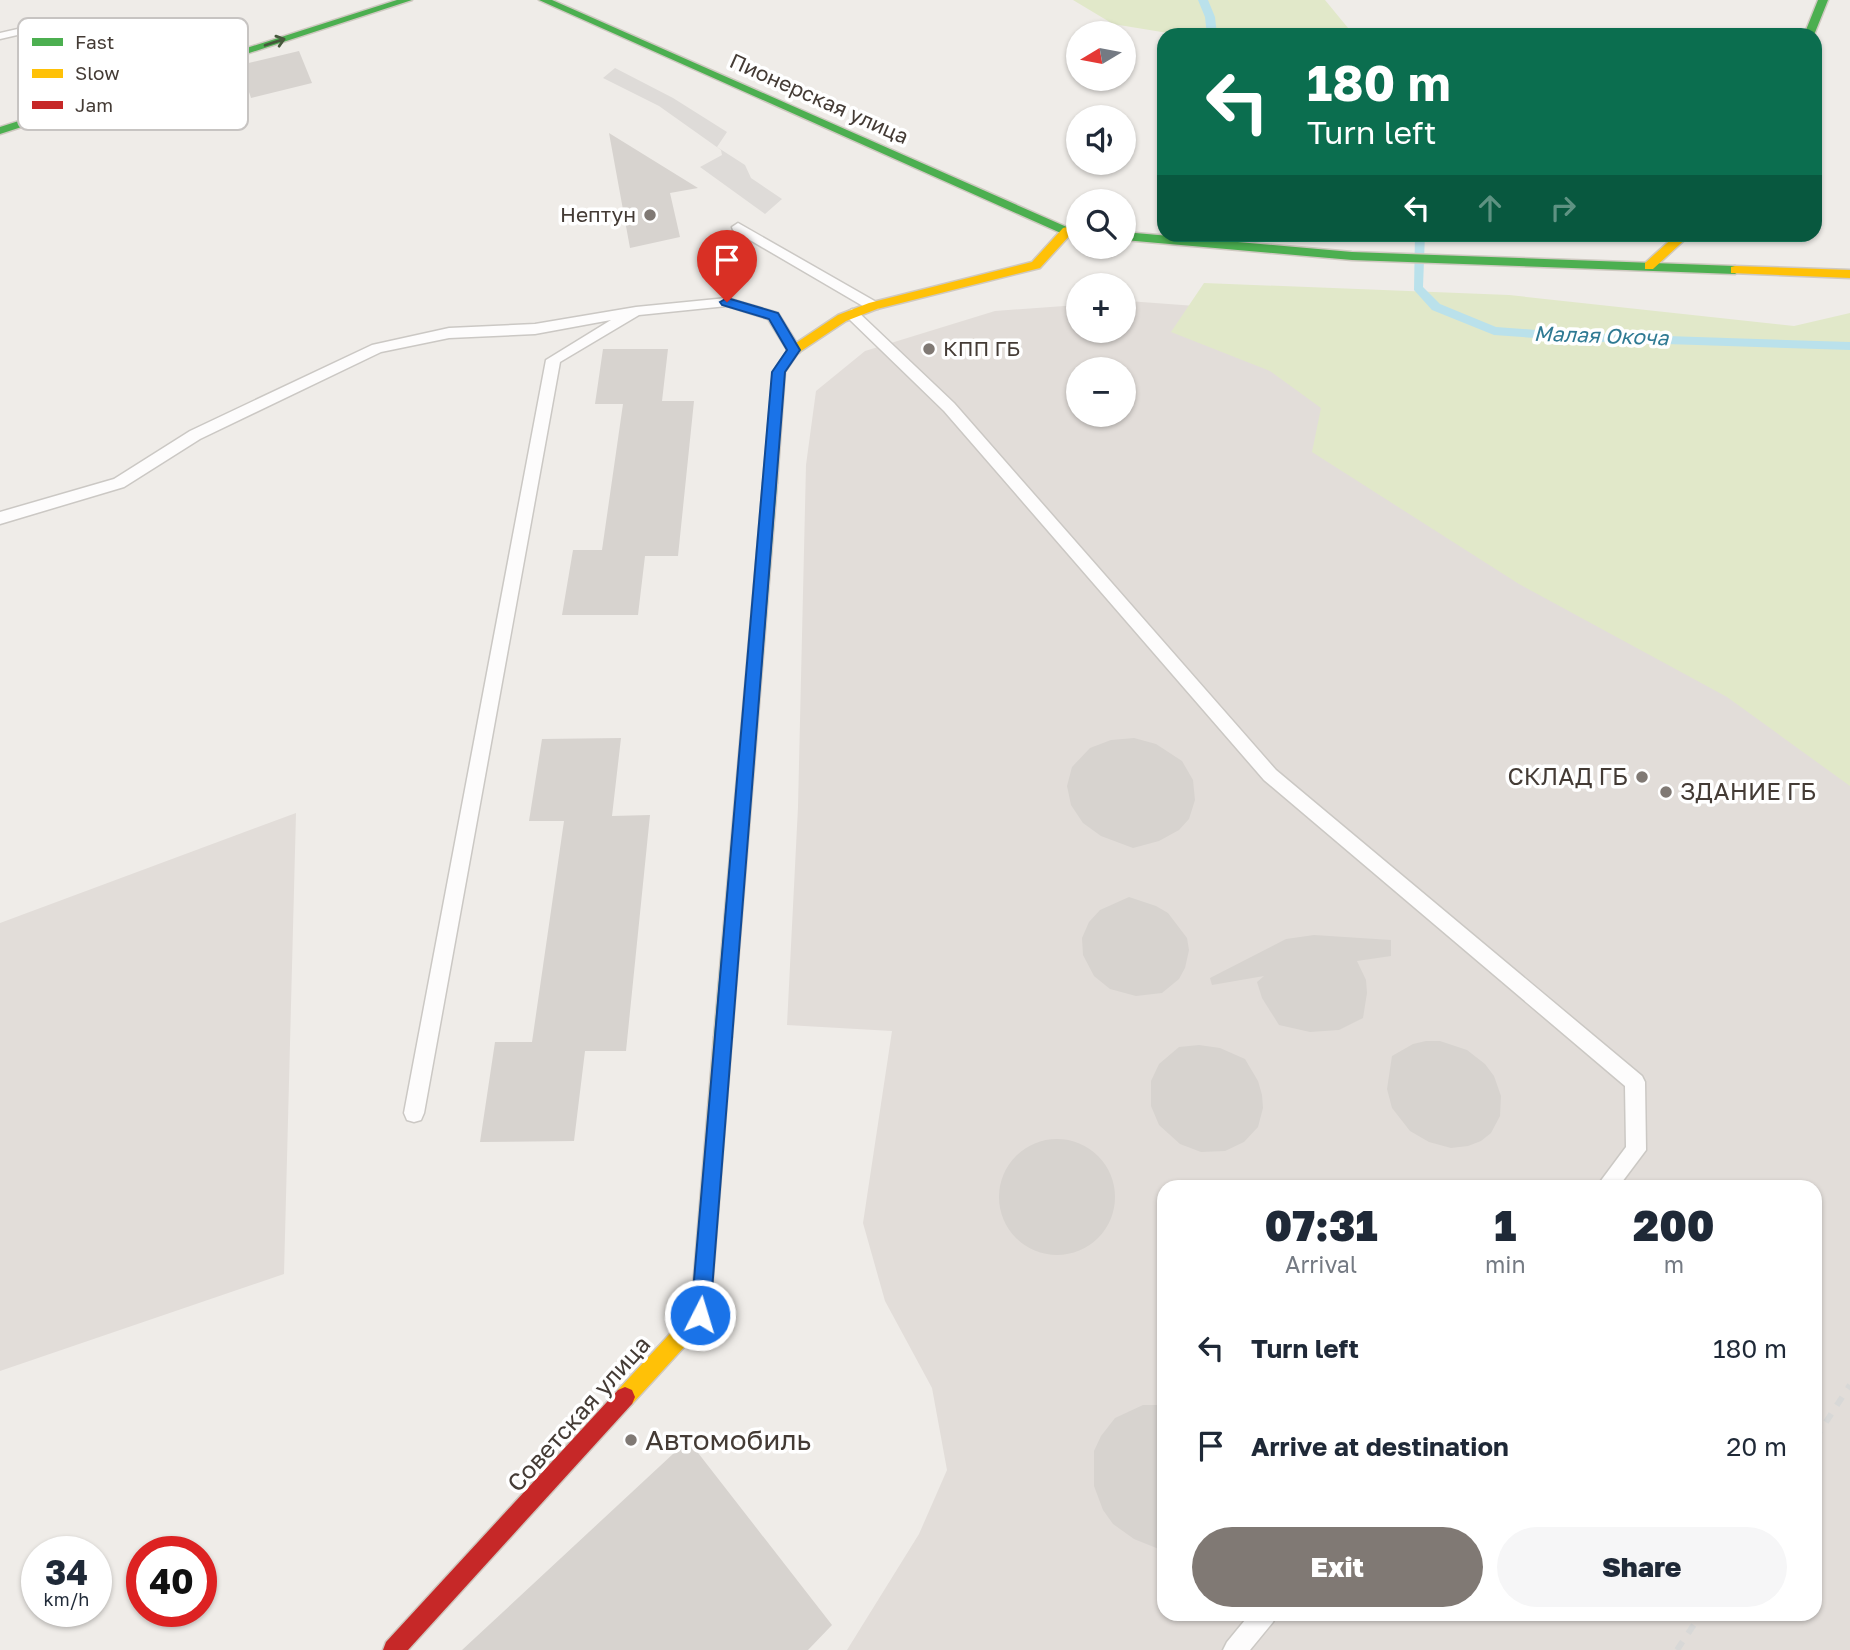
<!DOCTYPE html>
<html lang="en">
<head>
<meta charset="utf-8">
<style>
  body { margin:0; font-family:"Golos Text",sans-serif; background:#f6f6f7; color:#1f2937; height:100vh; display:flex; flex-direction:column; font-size:26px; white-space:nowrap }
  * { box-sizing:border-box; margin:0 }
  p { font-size:23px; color:#747a83 }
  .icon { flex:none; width:38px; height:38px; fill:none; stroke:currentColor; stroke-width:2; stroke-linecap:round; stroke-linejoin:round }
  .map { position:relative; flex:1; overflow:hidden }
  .side { position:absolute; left:1157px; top:1180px; width:665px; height:441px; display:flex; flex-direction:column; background:#fff; border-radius:21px; box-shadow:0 2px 5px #0004 }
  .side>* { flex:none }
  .hud { position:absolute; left:1157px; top:28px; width:665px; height:214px; border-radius:21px; box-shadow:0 2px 5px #0004; background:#0b6e4f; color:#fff; overflow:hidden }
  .needle { width:46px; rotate:260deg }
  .controls { position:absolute; left:1066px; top:21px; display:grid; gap:14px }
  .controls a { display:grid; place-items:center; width:70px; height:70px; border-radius:50%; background:#fff; box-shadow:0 2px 5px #0004; font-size:35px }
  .speed { position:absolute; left:21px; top:1536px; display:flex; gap:14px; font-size:35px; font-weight:700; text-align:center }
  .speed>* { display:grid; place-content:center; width:91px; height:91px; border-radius:50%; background:#fff; box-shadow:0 2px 5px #0004; line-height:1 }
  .speed small { font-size:18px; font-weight:400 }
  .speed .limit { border:10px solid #d22; background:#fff; color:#111 }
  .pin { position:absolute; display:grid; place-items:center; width:60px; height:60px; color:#fff; margin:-72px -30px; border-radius:50% 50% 50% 0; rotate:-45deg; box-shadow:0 0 7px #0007 }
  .pin .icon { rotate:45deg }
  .me { position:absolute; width:77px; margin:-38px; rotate:5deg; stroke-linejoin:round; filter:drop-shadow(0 0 5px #0008) }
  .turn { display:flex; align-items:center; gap:24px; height:147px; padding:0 35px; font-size:32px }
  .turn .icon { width:91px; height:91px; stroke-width:2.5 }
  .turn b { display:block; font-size:49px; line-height:60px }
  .lanes { display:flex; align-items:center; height:66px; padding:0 35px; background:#0003; justify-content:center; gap:35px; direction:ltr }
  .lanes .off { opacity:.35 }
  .eta { display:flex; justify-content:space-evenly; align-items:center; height:119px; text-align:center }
  .eta b { font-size:42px; font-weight:800; line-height:49px }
  .action { display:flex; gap:14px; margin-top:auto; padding:14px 35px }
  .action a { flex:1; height:80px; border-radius:42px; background:#807974; color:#fff; font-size:28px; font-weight:800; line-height:80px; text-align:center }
  .action a+a { background:#f6f6f7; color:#1f2937 }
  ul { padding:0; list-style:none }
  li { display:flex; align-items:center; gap:21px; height:98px; padding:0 35px }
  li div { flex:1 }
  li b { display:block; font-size:26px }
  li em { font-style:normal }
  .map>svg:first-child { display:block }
</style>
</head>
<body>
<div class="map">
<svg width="1850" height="1650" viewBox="0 0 1850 1650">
  <rect width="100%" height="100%" fill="#efece8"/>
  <path fill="#e2ddd9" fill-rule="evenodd" d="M1128,301L1236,309L1850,397V1650H847L919,1534L947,1470L932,1388L885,1301L863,1223L892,1031L787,1025L798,807L806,465L816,391L865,351L995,311L1078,305V331H1124V302ZM1078,369H1124V415H1078ZM1164,1186H1815V1614H1164Z
    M296,813L284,1274L0,1371V923Z"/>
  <path fill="#e1e8c9" d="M1073,0H1325L1353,34L1180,35L1113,24Z
    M1204,283L1509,295L1794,326L1850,313V786L1727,697L1519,584L1312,452L1321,408L1270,371L1171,332Z"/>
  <path fill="#dedbd8" d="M615,68L673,98L727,132L717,147L745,165L751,178L782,199L765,214L700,167L722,155L721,150L659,106L603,78Z"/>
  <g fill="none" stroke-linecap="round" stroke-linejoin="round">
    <path fill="#bae1eb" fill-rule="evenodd" d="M1198,0H1208L1215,17L1217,35H1207L1205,17Z
      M1415,234H1425L1423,287L1440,304L1496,327L1576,333L1850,342V350L1576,341L1494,335L1432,310L1414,290Z"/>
  </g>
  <path fill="#d7d3cf" d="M299,51L312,83L251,98L240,65Z
    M609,133L698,188L670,193L680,237L630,248Z
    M603,349H668L662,401H694L678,556H645L638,615H562L573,550H602L623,404H595Z
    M621,738L612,816L650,815L626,1051H585L574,1141L480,1142L495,1042H532L564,821H529L542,739Z
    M1134,738L1156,744L1182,761L1193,780L1195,800L1189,819L1179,830L1159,841L1133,848L1101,836L1083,823L1071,805L1067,786L1072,767L1090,748L1111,740Z
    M1129,897L1156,906L1168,913L1187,938L1189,950L1185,968L1179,979L1162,993L1136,996L1110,989L1094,976L1083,955L1082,938L1089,922L1100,910Z
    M1314,935L1391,940V956L1357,961L1366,980L1367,993L1363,1018L1339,1030L1310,1032L1279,1025L1262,998L1257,982L1264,976L1212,985L1210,978L1286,939Z
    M1426,1041H1440L1467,1050L1485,1064L1494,1076L1501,1096L1500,1116L1491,1133L1481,1141L1468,1146L1451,1148L1429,1142L1410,1131L1392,1108L1387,1089L1392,1056L1413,1044Z
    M1199,1045L1220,1048L1245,1059L1258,1081L1262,1095L1263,1108L1258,1127L1244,1142L1225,1151L1201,1152L1180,1144L1159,1125L1151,1106V1081L1159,1064L1179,1047Z
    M999 1197a58 58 0 1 1 116 0a58 58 0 1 1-116 0Z
    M1143,1405H1164V1551L1134,1539L1113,1524L1103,1510L1094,1486V1451L1101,1436L1115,1418Z
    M688,1440L832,1625L808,1650H462Z"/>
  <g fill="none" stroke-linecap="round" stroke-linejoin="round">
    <g stroke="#cbc8c4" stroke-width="3">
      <path id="lane" d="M22,28L26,29V33L0,39V33Z
        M738,223L878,303L880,306L878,309H868L733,230L732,227Z
        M727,298L778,313L801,350L799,353H789L768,319L727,306L639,315L560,362L424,1113L421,1120L414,1122L407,1120L404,1113L546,360L611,320L535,334L449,338L381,352L200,439L124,487L0,524V512L114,479L190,431L372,345L449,328L535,324L636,307Z
        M852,309L857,311L954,403L1276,770L1642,1076L1645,1082L1646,1150L1619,1186H1597L1626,1147L1625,1086L1264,780L944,411L847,317L845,314Z
        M1250,1614H1277L1273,1622L1250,1650H1223L1227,1642Z"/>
    </g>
    <g stroke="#cfc9c1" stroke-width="3">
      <path id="fast" d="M397,0H412L0,134V127Z
        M539,0H552L1069,228H1078V236L1063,234Z
        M1818,0H1828L1814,35H1804Z
        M1124,232L1352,252L1735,266L1741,270L1735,274L1352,260L1124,240Z
        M770,478L777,483L732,1037L729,1043L723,1045L717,1043L714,1037L763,483Z"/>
    </g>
    <g stroke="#cfc9c1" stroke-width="3">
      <path id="slow" d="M1067,227L1073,231L1071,234L1040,268L877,309L846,321L798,353L785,372L777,483L770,488L765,486L763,483L773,372L790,347L838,315L869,303L1032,262L1063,228Z
        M1677,234H1691L1653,269H1645V263Z
        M1735,266L1850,270V278L1731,273V267Z
        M723,1029L729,1031L732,1037L710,1315L707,1322L632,1404L625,1407L618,1404L615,1397L618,1390L691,1311L714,1037L717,1031Z"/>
    </g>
    <g stroke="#cfc9c1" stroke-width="3">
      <path id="jam" d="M625,1387L632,1390L635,1397L632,1404L408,1650H383L386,1642L618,1390Z"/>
    </g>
    <use href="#lane" fill="#fdfcfc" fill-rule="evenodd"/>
    <use href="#fast" fill="#4caf50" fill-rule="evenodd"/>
    <use href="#slow" fill="#ffc107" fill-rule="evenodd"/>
    <use href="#jam" fill="#c62828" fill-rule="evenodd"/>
    <path stroke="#d8d8d7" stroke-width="6" stroke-dasharray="10 10" stroke-linecap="butt" d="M1815,1439L1850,1385
      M1677,1650L1701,1614"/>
  </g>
  <defs><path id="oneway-shaft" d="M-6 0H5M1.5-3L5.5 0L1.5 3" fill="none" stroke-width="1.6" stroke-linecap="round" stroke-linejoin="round" transform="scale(1.75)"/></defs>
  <use stroke="#46583c" href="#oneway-shaft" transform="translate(275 42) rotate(-18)"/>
  <path fill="#1a73e8" stroke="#114b97" stroke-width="2" d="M727,298L778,313L800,350L785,372L710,1315L707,1322L700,1325L694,1322L691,1315L772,372L787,350L769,319L722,305L720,302Z"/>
  <g fill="#807974" stroke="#fff" stroke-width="2.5">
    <circle cx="650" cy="215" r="7"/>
    <circle cx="929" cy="349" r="7"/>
    <circle cx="1642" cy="777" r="7"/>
    <circle cx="1666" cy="792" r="7"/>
    <circle cx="631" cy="1440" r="7"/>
  </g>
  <g text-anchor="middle" stroke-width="7" stroke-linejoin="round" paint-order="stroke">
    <g font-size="21" fill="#443b35" stroke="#fff">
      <text transform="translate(819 99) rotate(24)" y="7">Пионерская улица</text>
    </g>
    <g font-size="21" fill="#443b35" stroke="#fff" text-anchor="end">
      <text x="636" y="222">Нептун</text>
      <text x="943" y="356" text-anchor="start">КПП ГБ</text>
    </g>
    <g font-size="21" font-style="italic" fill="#2f7a93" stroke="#fff">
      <text transform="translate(1601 336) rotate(2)" y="7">Малая Окоча</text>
    </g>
    <g font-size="24" fill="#443b35" stroke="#fff" text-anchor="end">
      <text x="1628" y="785">СКЛАД ГБ</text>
      <text x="1680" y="800" text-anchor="start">ЗДАНИЕ ГБ</text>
    </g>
    <g font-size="24" fill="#443b35" stroke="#fff">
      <text transform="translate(579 1414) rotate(-48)" y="8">Советская улица</text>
    </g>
    <g font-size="28" fill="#443b35" stroke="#fff" text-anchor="start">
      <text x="645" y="1450">Автомобиль</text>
    </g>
  </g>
  <rect x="18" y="18" width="230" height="112" rx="10" fill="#fff" stroke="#c7c4c2" stroke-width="2"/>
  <rect x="32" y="38" width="31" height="8" fill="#4caf50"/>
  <rect x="32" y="69" width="31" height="9" fill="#ffc107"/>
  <rect x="32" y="101" width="31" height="8" fill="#c62828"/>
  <g font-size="19" fill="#443b35">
    <text x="75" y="49">Fast</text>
    <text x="75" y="80">Slow</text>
    <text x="75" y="112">Jam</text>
  </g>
</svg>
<div class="controls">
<a><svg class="needle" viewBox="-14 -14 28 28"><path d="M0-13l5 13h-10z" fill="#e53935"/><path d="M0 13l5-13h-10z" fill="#747a83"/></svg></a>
<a><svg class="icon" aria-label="sound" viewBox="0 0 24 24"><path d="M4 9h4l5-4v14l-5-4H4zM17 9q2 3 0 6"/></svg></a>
<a><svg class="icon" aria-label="search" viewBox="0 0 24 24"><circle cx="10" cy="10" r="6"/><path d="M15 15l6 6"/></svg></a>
<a>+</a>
<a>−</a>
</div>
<div class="speed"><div>34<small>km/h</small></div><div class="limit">40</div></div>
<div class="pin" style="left:727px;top:302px;background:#d93025"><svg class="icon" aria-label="arrive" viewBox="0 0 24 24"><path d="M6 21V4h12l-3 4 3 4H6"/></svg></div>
<svg class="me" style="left:700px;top:1315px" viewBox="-20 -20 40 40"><circle r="17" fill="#1a73e8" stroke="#fff" stroke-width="3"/><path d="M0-11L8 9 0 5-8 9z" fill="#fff"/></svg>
<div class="hud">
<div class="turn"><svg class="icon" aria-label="left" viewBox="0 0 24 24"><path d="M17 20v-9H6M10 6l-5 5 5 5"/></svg><div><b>180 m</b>Turn left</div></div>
<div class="lanes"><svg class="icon" aria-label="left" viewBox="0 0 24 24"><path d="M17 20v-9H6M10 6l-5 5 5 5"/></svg><svg class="icon off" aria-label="ahead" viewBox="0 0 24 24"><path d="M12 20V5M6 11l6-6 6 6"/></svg><svg class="icon off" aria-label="right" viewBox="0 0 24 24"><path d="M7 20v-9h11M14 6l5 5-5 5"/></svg></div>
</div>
<section class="side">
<div class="eta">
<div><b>07:31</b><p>Arrival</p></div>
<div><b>1</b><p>min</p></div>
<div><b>200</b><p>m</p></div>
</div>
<ul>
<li><svg class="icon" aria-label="left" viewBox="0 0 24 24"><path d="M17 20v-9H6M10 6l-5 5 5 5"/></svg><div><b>Turn left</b></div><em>180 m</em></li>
<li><svg class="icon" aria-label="arrive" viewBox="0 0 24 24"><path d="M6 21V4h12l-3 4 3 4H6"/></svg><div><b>Arrive at destination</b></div><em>20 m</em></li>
</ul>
<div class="action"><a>Exit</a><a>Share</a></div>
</section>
</div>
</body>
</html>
